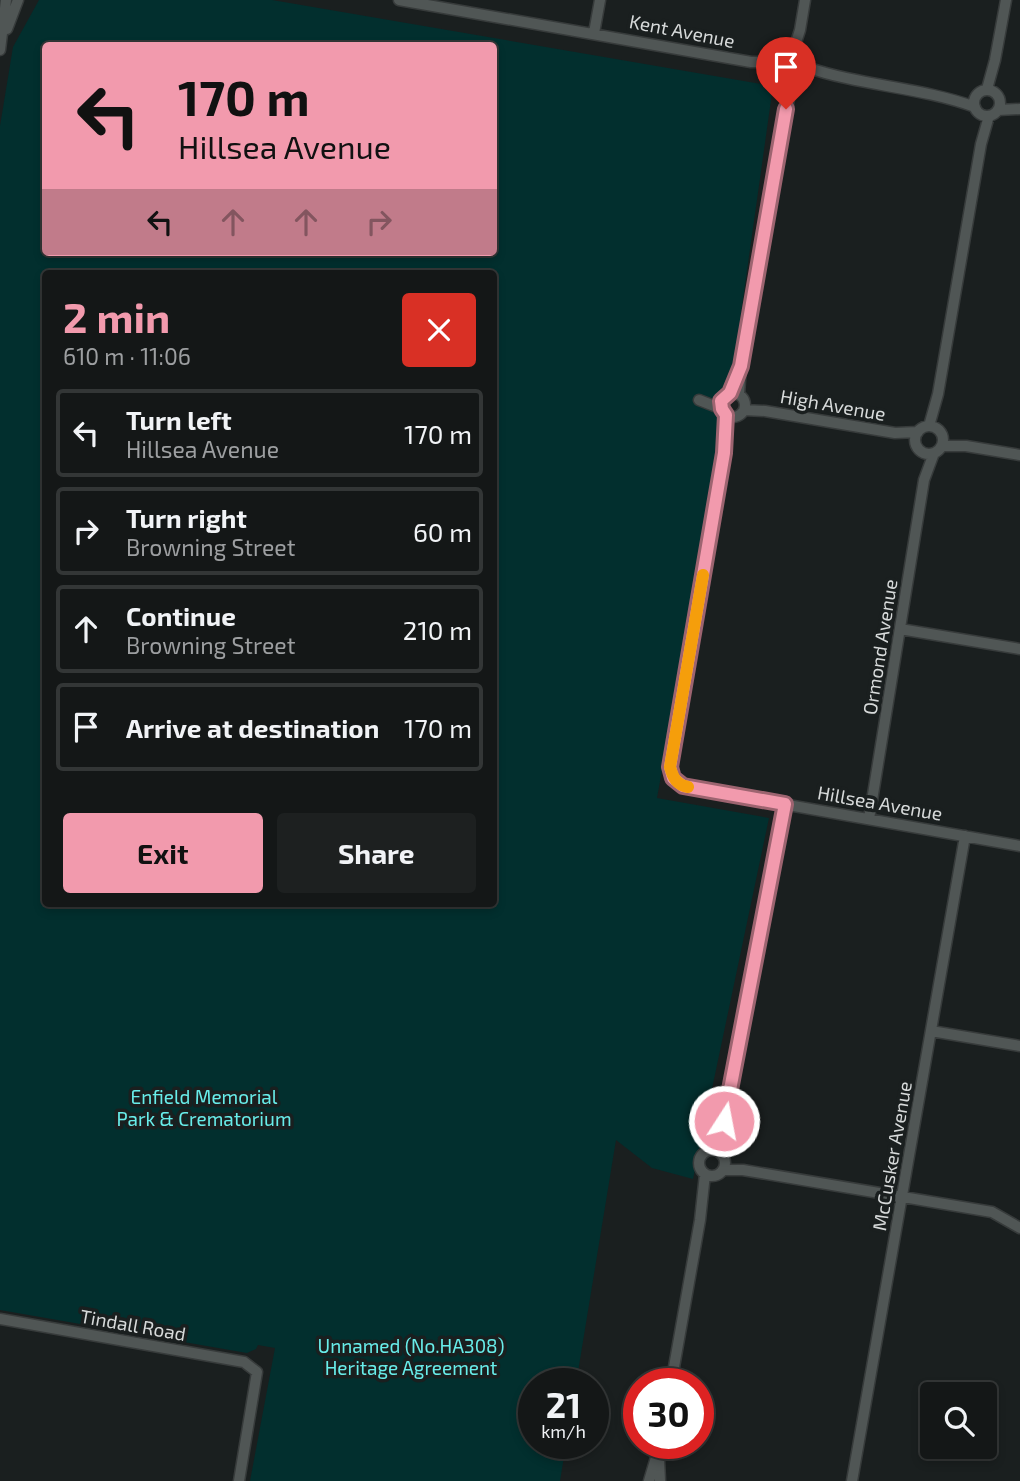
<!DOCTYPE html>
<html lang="en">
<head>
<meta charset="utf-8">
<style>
  body { margin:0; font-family:"Exo 2",sans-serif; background:#1d2020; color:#f1f3f6; height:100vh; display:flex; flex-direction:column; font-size:26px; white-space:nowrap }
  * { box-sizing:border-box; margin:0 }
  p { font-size:23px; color:#9d9fa1 }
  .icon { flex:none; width:38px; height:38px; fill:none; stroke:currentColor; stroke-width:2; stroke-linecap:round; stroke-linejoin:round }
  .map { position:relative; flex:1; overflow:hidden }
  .details { position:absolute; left:42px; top:270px; width:455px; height:637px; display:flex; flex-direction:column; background:#141717; border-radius:7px; box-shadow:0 4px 10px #0003,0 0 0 2px #333636 }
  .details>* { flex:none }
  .top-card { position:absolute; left:42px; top:42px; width:455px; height:214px; border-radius:7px; box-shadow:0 4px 10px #0003,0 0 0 2px #333636; background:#f29aad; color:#111; overflow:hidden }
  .fabs { position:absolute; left:920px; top:1382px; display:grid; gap:14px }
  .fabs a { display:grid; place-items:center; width:77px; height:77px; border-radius:7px; background:#141717; box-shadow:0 4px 10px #0003,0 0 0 2px #333636; font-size:35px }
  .speed { position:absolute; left:518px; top:1368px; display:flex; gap:14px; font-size:35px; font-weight:700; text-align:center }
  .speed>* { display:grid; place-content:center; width:91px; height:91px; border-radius:50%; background:#141717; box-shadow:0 4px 10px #0003,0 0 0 2px #333636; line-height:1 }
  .speed small { font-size:18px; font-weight:400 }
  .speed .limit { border:10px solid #d22; background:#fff; color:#111 }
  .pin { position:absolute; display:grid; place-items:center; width:60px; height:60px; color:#fff; margin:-72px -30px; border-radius:50% 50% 50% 0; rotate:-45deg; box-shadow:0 0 7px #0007 }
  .pin .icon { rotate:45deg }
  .me { position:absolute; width:77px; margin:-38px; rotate:11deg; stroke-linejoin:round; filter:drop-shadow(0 0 5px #0008) }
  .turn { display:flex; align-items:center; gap:24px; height:147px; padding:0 21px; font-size:32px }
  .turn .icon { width:91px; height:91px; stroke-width:2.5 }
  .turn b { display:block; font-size:49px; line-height:60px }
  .lanes { display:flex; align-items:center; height:66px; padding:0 21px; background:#0003; justify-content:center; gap:35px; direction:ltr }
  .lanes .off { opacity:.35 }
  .round { display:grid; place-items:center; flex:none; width:74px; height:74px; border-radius:7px; background:#1d2020 }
  .head { display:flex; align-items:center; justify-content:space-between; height:119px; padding:0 21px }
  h1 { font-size:42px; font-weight:700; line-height:52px; color:#f29aad }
  .cta { display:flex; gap:14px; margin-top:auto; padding:14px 21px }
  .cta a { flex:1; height:80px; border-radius:7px; background:#f29aad; color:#111; font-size:28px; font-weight:700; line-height:80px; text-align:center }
  .cta a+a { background:#1d2020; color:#f1f3f6 }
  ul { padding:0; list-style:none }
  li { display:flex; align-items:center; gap:21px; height:88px; margin:0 14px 10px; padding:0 7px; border:4px solid #333636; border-radius:7px }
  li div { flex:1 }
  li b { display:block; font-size:26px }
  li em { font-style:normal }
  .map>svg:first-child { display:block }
</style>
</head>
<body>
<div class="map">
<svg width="1020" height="1481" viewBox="0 0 1020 1481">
  <rect width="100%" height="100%" fill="#1a1f1f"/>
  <path fill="#022f2e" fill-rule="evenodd" d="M39,0H272L773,86L732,377L717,407L722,439L657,798L769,818L693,1179L652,1168L616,1140L576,1384H534V1444H566L560,1481H250L275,1348L258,1345L256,1349L247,1353L0,1310V126L13,47ZM46,46H494V252H46ZM46,273H494V903H46Z"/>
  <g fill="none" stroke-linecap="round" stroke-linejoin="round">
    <g stroke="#373b3b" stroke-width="13">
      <path id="minor" d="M399,0L751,62H781
        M7,29L18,0
        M594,33L600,0
        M0,50L6,0
        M792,55L800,30L805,0
        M780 69a13 13 0 1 1 26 0a13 13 0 1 1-26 0Z
        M806,67C861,86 920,87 975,107
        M987,89L995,60L1006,0
        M974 103a13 13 0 1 1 26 0a13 13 0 1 1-26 0Z
        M998,110L1020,109
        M721 405a12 12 0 1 1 24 0a12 12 0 1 1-24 0Z
        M739,394L741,366L792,82
        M699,400L722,409
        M744,410L765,411L895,433L918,432
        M726,415L724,453L672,749C670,768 670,784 692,788L1020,846
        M929,426L938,394L981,144L989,116
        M915 440a14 14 0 1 1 28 0a14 14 0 1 1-28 0Z
        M942,446H966L1020,455
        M900,629L1020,649
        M869,819L924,480L934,453
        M931,1031L1020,1046
        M699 1163a13 13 0 1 1 26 0a13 13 0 1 1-26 0Z
        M720,1153L724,1121L785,805
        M723,1170H743L992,1212L1020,1228
        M0,1319L244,1362L257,1372L239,1481
        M671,1384L700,1220L705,1174
        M659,1460L660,1481
        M649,1481L660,1444
        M852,1481L965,836"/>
    </g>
    <use href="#minor" stroke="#505655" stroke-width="10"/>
  </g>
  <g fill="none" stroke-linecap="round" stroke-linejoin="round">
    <g stroke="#9d6470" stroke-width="18">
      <path id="route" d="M724,1121L785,804L683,786L673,778L670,767L724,453L726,415L722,409L721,401L730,393L741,366L786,109"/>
    </g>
    <use href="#route" stroke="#f29aad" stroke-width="12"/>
    <path stroke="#f59e0b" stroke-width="12" d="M688,787C677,785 673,778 670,767L703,575"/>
  </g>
  <g text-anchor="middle" stroke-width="7" stroke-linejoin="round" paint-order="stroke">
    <g font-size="19" fill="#d7dada" stroke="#1a1f1f">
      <text transform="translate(682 31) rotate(11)" y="7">Kent Avenue</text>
      <text transform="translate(833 405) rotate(10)" y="7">High Avenue</text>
      <text transform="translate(880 647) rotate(-81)" y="7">Ormond Avenue</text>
      <text transform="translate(880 803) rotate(10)" y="7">Hillsea Avenue</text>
      <text transform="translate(892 1156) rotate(-80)" y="7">McCusker Avenue</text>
      <text transform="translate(133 1325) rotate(10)" y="7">Tindall Road</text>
    </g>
    <g font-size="19" fill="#68edea" stroke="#1a1f1f">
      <text x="204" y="1104">Enfield Memorial<tspan x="204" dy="22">Park &amp; Crematorium</tspan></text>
      <text x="411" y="1353">Unnamed (No.HA308)<tspan x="411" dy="22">Heritage Agreement</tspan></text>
    </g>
  </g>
</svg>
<div class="fabs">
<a><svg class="icon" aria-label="search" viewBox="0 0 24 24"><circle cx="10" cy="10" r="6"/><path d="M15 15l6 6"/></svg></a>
</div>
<div class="speed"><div>21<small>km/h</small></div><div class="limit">30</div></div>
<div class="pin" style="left:786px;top:109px;background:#d93025"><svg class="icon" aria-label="arrive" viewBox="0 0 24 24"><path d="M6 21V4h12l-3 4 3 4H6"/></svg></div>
<svg class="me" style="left:724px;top:1121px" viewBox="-20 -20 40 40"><circle r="17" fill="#f29aad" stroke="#fff" stroke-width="3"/><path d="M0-11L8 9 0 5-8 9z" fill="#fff"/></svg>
<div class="top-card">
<div class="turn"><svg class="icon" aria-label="left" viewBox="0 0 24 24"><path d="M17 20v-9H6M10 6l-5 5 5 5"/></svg><div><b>170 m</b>Hillsea Avenue</div></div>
<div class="lanes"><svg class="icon" aria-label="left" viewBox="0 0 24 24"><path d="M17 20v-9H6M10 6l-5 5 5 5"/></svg><svg class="icon off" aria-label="ahead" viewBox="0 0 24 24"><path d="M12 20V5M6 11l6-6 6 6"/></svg><svg class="icon off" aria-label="ahead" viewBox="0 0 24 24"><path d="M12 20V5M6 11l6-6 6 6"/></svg><svg class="icon off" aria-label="right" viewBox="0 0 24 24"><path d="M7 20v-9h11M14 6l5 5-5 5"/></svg></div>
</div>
<section class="details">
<div class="head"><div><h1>2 min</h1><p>610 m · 11:06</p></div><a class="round" style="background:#d93025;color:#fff"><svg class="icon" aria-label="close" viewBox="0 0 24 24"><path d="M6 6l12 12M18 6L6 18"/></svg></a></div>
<ul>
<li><svg class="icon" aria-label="left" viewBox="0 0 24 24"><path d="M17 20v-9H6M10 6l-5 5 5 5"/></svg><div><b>Turn left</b><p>Hillsea Avenue</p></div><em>170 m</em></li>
<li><svg class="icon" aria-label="right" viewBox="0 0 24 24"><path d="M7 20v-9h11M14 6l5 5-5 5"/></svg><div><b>Turn right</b><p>Browning Street</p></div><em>60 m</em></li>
<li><svg class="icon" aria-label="ahead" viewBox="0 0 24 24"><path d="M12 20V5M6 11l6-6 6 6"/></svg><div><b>Continue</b><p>Browning Street</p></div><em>210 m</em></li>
<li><svg class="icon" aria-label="arrive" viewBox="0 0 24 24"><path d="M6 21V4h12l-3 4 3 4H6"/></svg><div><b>Arrive at destination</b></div><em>170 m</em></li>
</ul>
<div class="cta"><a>Exit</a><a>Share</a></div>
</section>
</div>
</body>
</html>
